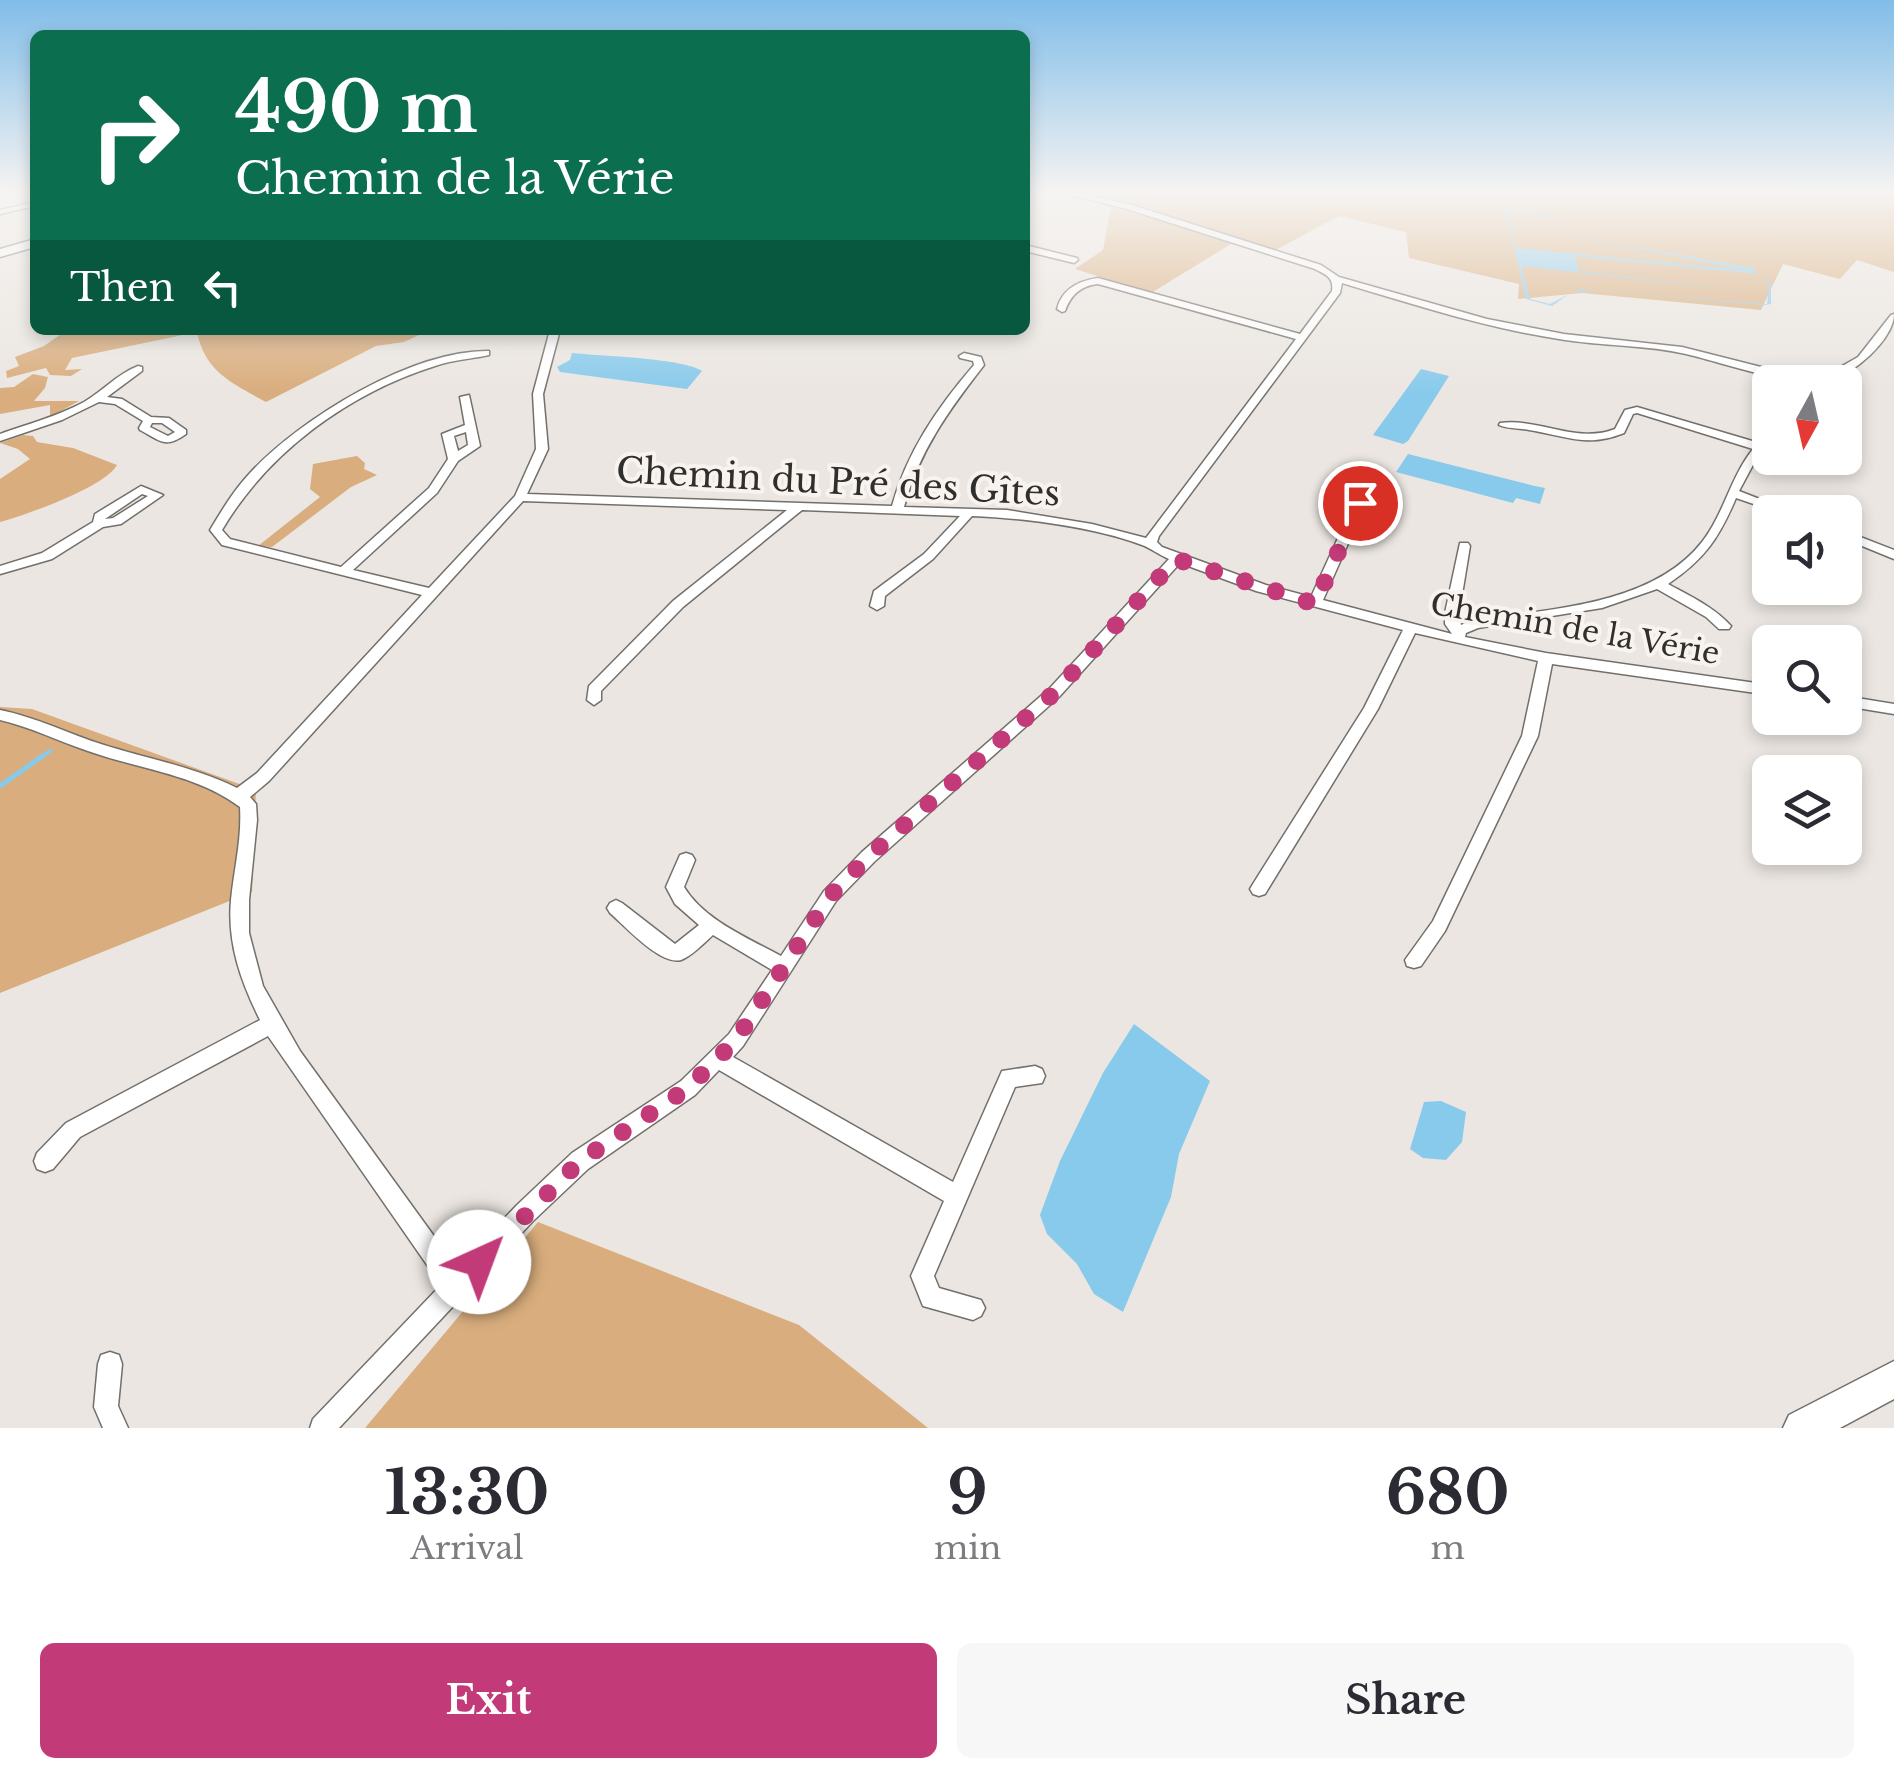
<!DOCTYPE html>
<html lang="en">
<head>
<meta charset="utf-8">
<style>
  body { margin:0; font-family:"Libre Baskerville",serif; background:#f7f7f7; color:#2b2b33; height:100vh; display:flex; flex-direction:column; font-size:38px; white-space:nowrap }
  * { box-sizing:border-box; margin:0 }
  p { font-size:32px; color:#7c7c81 }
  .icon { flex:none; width:55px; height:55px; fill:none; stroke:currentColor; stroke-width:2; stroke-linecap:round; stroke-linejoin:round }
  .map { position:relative; height:1428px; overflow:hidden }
  .drawer { display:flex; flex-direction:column; background:#fff; flex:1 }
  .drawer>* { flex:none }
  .guide { position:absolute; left:30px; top:30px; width:1000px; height:305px; border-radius:15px; box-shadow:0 5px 15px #0003; background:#0b6e4f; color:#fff; overflow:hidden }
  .needle { width:65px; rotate:188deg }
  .buttons { position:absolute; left:1752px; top:365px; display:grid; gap:20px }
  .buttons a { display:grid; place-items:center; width:110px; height:110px; border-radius:15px; background:#fff; box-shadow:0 5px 15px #0003; font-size:50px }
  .pin { position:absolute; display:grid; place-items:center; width:85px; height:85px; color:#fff; margin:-42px; border:5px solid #fff; border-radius:50%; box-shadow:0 2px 10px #0007 }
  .me { position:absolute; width:110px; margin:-55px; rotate:43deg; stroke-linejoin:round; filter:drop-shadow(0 0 8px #0008) }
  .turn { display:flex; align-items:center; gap:35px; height:210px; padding:0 40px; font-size:45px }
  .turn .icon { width:130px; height:130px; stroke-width:2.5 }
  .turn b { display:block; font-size:70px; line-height:85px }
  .then { display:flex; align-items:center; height:95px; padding:0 40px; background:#0003; gap:20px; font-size:38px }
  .eta { display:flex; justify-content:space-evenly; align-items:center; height:170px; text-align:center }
  .eta b { font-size:60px; font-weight:800; line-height:70px }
  .button { display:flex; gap:20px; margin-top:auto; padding:20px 40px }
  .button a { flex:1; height:115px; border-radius:15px; background:#c23a77; color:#fff; font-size:40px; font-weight:800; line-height:115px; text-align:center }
  .button a+a { background:#f7f7f7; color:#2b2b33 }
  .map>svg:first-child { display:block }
</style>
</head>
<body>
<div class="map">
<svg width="1894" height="1428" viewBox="0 0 1894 1428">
  <rect width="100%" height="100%" fill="#ebe6e1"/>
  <path fill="#d9ad7d" d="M1079,194H1894V272L1857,260L1840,279L1783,264L1761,310L1582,293L1518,299L1519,284L1409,258L1406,232L1339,216L1268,254L1231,244L1151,293L1075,269L1103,250L1112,201Z
    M67,330H430L404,342L376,346L266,402C232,383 205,372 197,332L72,358L65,370L82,369L71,376L50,375L46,368L7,378L6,371L19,366L15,357L44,346Z
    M33,374L48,377L45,388L34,401H79L50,417V405L0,414V388L14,387Z
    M23,435L33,436L37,442L73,448L117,465C105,487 26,515 0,522V479L30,459L18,449L0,443Z
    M357,456L365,463L364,469L377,475L351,487L272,547L258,546L320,497L310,489L313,464Z
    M0,707L32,709L256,790L252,892L0,993Z
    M538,1222L799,1325L928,1428H365Z"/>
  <path fill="#88caeb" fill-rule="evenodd" d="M1500,207L1565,219L1505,212L1509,224L1754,268L1756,274L1575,256L1579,271L1760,293L1521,266L1530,299L1550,304L1579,289L1767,304L1769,285L1764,275L1771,284V304L1764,305L1595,290L1572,292L1552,306L1526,299L1512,237ZM1510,226H1524L1751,271L1517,248Z
    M572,353C599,356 683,358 702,371L687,389L560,372L557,367L570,360Z
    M1421,369L1449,376L1408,441L1403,444L1373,435Z
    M1408,454L1535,486L1545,488L1540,504L1516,498L1513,503L1396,472Z
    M1134,1024L1210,1081L1179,1154L1171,1197L1123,1312L1094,1294L1077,1264L1047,1234L1040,1215L1060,1161L1103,1073Z
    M1441,1101L1466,1112L1462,1142L1446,1160L1423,1158L1410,1149L1424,1102Z"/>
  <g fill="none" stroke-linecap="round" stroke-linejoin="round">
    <path stroke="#88caeb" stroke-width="4" d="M37,760L50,751"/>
    <path stroke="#88caeb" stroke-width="5" d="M0,786L41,757"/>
    <g stroke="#736f6a" stroke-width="3">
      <path id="minor" d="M1025,194H1035L1025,199Z
        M1067,194H1082L1132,205L1321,265L1339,277L1487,319L1564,334L1682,347L1816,381L1858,357L1891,315L1894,314C1894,340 1852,375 1828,382C1802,390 1717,361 1686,354C1647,345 1605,346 1565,340C1489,329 1416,305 1342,283L1340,293L1159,536L1157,542L1162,547L1266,585L1311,597L1354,503L1351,496L1353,493H1361L1366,503L1323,600L1452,634L1445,624V613L1460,543H1468L1470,546L1459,613L1461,625L1475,619C1548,610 1653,605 1702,542C1724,514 1730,478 1753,449L1637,413L1633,414L1624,433C1587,448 1566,436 1529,430C1519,428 1508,429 1499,425L1500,423C1540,418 1577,444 1615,429L1625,410L1637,407L1759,443L1770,436V445L1754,463L1739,491L1793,512H1777L1736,498C1719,538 1705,559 1668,584C1690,596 1714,607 1731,626L1729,629H1719L1706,617L1657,589L1602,608L1478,628L1466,633L1465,637L1546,653L1770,685V695L1552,664L1538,736L1445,931L1421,966L1414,968L1407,966L1405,960L1433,921L1522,736L1538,661L1415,633L1378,709L1265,894L1259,896L1253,894L1250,889L1253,884L1364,708L1403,630L1256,591L1180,563L1059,697L874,862L836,901L743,1046L733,1057L953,1182L1002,1071L1035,1066L1042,1069L1045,1076L1042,1083L1015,1087L934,1276L939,1288L981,1300L985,1308L981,1316L973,1320L923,1306L911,1276L944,1201L719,1070L695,1095L588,1169L533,1221L339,1428H310L313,1419L441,1285L268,1036L80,1137L53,1169L45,1172L37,1169L34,1161L37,1153L66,1123L260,1020C241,982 227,943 231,900C234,869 242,839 240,807C196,774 138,769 88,751C58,741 31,727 0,720V710C36,717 69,734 104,745C148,759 195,767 237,788L257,773L422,595L222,545L210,530C222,510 234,490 250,473C301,418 412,350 489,351V355C471,359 452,360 435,366C349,393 268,452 222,530L230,539L341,567L429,488L448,459L442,434L465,425L460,397L469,395L480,446L458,461L437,493L353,570L429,588L515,496L536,449L533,394L550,330H560L543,394L548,449L527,494L892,506C907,452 937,408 974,365L973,361L960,358L959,356L964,353L981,357L984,365C949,410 919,451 904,507L1007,510L1092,524L1146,538L1296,339L1098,284C1080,286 1071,295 1065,311L1062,312L1057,309C1062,289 1078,281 1098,278L1300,334L1332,291C1334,277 1326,275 1315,269L1127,209ZM466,432L468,445L458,451L454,436ZM523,501L787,510L673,601L589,686L587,700L594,705L601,700V691L683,607L802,510L960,516L924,554L874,591L870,606L877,610L884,606L885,596L933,559L972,516C1023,518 1094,527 1142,545C1151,548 1159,555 1169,559L1049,689L862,852L824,891L781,956C748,938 704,920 684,887L695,860L692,855L686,853L680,855L666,887L675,904L699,925L675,944L622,903L616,900L610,903L607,908L610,913C625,926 661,966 681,960C692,956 704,943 713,935L772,970L729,1034L681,1081L572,1153L517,1205L457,1268L300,1051L263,986L249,933V900L257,820L256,804L250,797L269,781Z
        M35,202V206L0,214V210Z
        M1025,245L1077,258L1078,260L1074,263L1025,251Z
        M138,366L142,367V371L107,397L122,399L151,417L169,418L186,430V434C165,449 161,441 140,430L139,428L143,421L115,404L99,402L62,420L0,441V434C28,424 58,416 84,402C103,391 117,374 138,366ZM152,423H162L175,432L168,436L150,427Z
        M141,486L163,495L121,524L103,527L52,559L0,574V566L42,553L93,522L95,514ZM142,494L148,496L113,518L105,519Z
        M1845,531L1894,550V559L1845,539Z
        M1845,696L1894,704V714L1845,706Z
        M110,1352L119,1355L122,1364L118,1406L128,1428H103L94,1407L98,1364L101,1355Z"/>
    </g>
    <g stroke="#736f6a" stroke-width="3">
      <path id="secondary" d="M35,239V247L0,257V249Z
        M1894,1361V1399L1840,1428H1783L1789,1415Z"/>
    </g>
    <use href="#minor" fill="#fff" fill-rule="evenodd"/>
    <use href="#secondary" fill="#fff" fill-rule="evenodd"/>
  </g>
  <linearGradient id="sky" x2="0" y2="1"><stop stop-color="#81bde9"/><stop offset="0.49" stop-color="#f6f4f2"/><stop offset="1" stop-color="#f6f4f2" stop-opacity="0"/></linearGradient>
  <rect width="1894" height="394" fill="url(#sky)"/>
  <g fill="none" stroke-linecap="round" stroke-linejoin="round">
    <path stroke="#c23a77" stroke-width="18" stroke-dasharray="0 32.4" d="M479,1262L580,1161L688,1088L736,1040L830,896L868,857L1054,693L1176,559L1315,604L1360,503"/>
  </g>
  <g text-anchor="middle" stroke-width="8" stroke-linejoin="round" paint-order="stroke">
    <g font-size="30" fill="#312f2d" stroke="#f8f3ee">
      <text transform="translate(1575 629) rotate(10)" y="10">Chemin de la Vérie</text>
    </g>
    <g font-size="35" fill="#312f2d" stroke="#f8f3ee">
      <text transform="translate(838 482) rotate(3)" y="12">Chemin du Pré des Gîtes</text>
    </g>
  </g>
</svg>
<div class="buttons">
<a><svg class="needle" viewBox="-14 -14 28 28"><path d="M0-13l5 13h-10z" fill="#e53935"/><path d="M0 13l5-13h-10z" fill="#7c7c81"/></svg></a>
<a><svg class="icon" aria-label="sound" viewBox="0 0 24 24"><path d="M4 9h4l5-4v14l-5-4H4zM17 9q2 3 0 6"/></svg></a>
<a><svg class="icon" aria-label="search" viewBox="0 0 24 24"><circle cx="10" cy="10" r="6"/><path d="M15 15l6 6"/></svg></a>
<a><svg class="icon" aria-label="layers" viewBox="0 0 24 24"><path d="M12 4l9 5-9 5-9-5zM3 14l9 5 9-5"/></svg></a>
</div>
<div class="pin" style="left:1360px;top:503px;background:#d93025"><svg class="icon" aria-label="arrive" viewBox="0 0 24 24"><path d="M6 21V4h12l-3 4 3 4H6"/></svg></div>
<svg class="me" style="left:479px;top:1262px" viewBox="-20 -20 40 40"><circle r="19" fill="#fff"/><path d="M0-13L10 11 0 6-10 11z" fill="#c23a77"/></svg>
<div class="guide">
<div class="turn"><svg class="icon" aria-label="right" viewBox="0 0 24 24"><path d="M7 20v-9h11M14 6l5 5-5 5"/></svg><div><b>490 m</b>Chemin de la Vérie</div></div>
<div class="then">Then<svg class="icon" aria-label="left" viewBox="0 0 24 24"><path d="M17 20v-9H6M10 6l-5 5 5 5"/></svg></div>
</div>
</div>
<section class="drawer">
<div class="eta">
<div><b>13:30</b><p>Arrival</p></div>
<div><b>9</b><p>min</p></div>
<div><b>680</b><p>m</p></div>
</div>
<div class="button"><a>Exit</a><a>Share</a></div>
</section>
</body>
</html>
